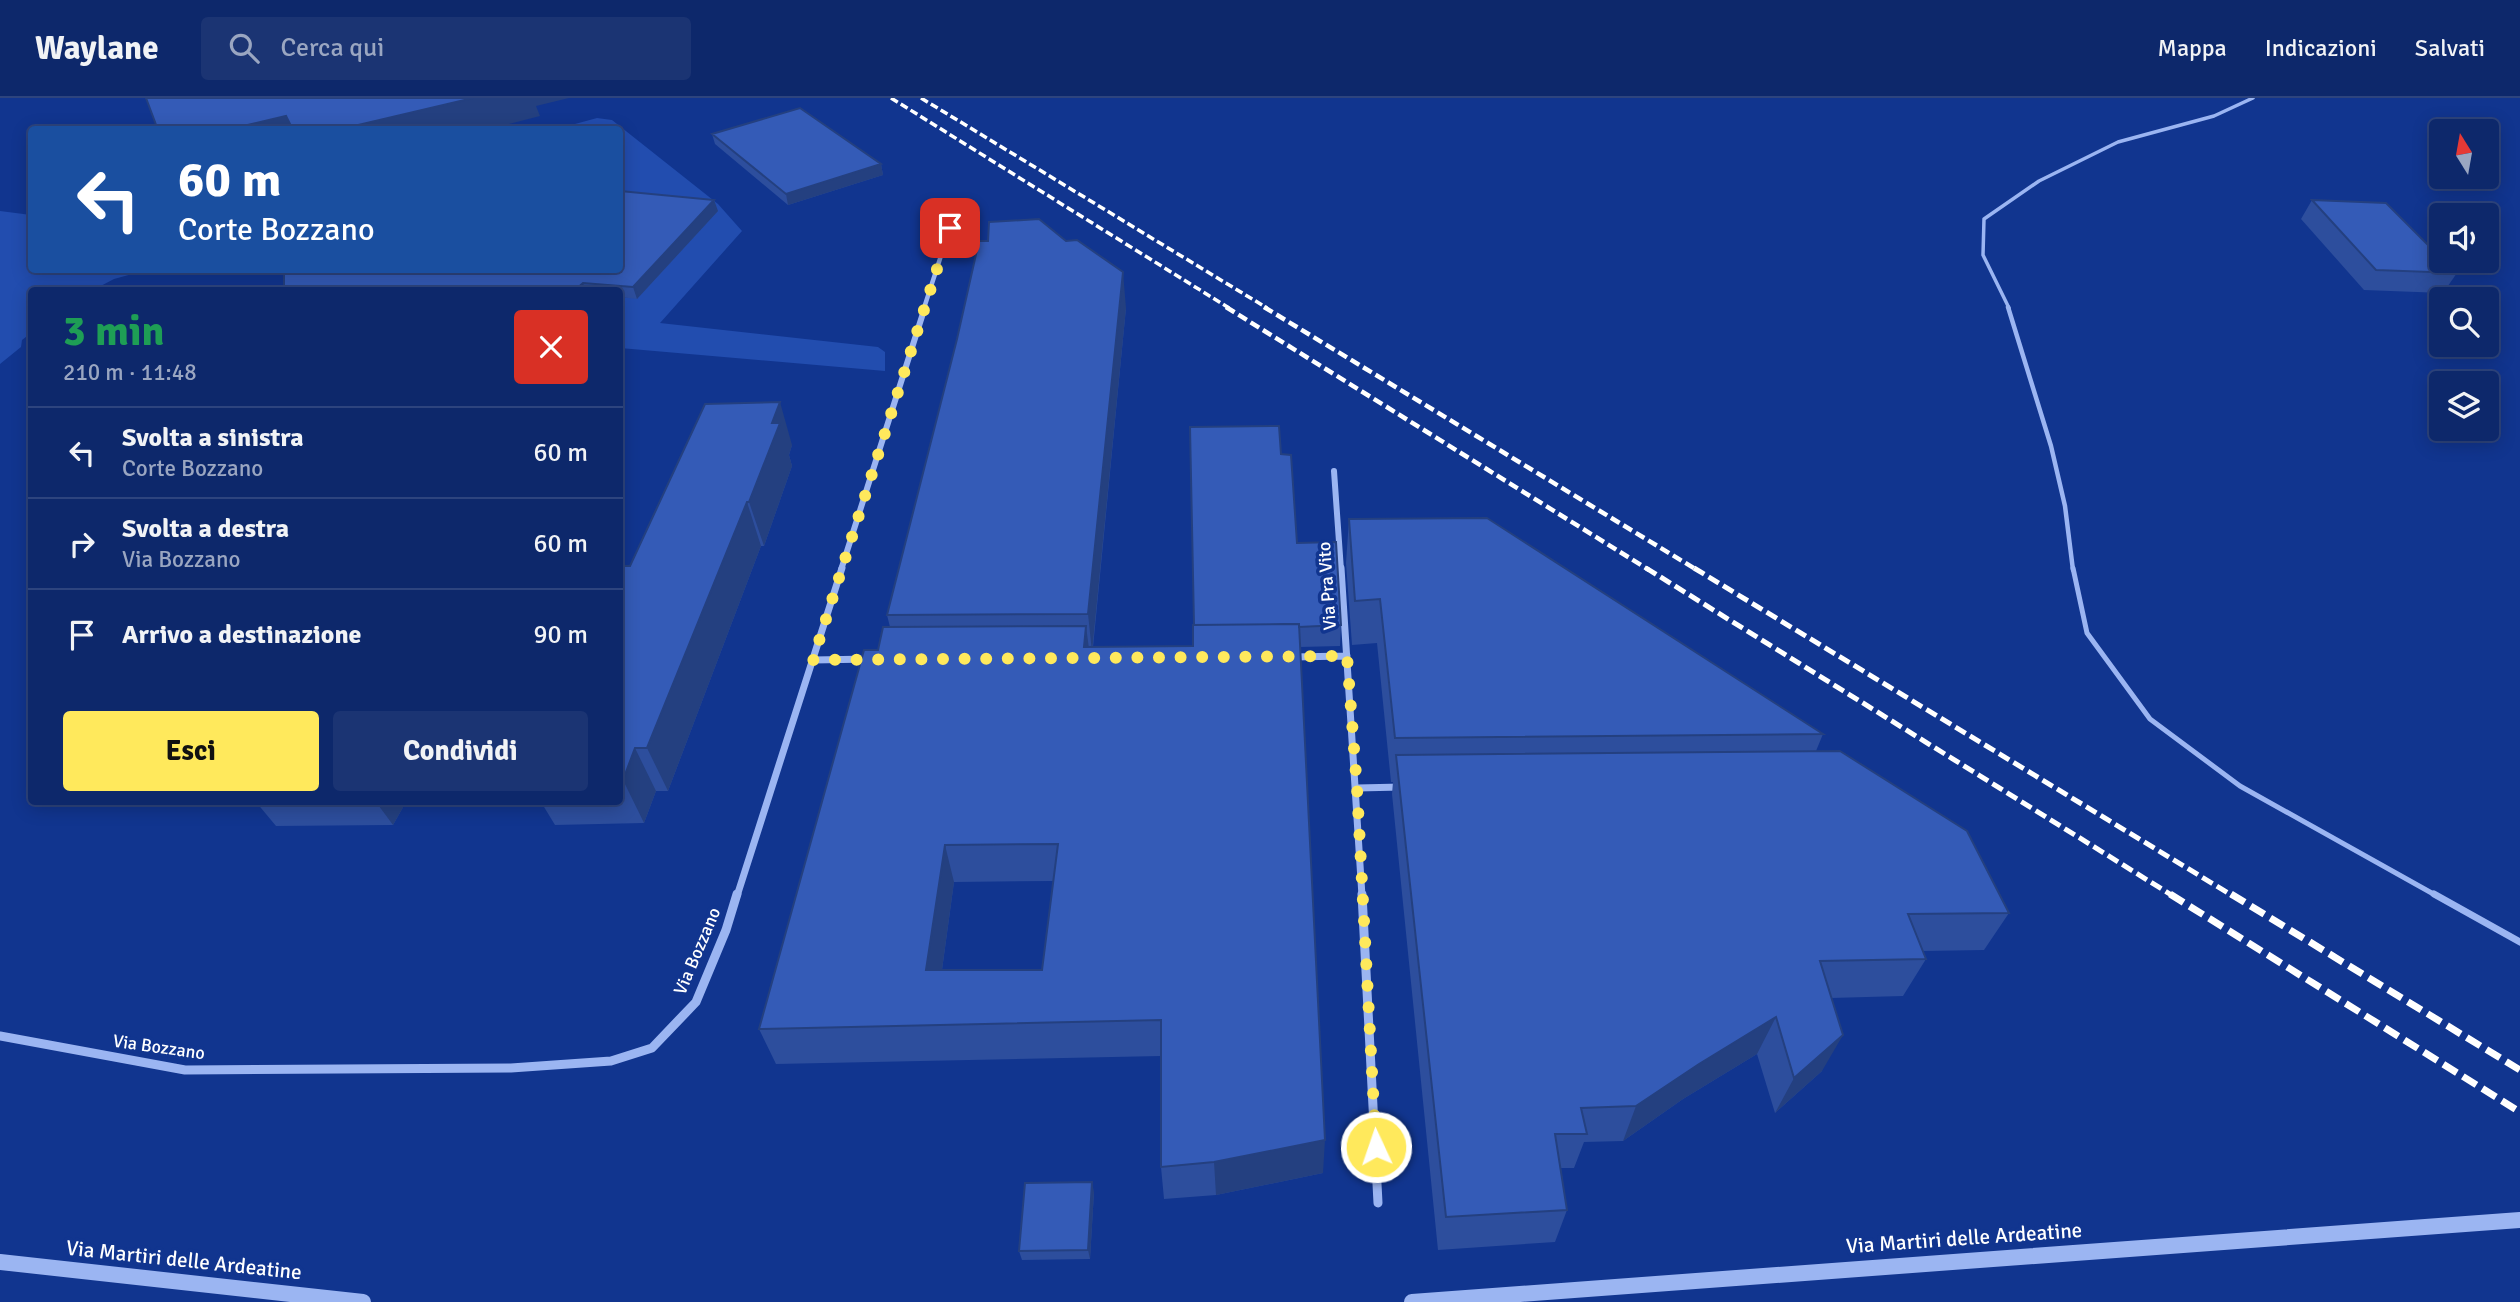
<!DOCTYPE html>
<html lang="it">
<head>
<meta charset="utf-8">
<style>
  body { margin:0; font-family:Signika,sans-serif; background:#1b3473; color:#f1f3f6; height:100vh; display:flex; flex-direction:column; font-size:26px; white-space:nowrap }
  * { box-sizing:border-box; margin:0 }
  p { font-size:23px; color:#9aa6c1 }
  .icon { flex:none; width:38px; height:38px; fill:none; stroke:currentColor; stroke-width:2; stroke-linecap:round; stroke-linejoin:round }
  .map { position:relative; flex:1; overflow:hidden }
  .details { position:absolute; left:28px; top:189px; width:595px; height:518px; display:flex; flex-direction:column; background:#0d286b; border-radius:7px; box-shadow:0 4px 18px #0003,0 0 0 2px #2d447e }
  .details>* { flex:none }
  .guide { position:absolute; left:28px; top:28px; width:595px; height:147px; border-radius:7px; box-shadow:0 4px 18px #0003,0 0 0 2px #2d447e; background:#1a4fa0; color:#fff; overflow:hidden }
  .needle { width:46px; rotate:349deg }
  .buttons { position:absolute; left:2429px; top:21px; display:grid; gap:14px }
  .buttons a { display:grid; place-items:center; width:70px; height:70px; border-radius:7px; background:#0d286b; box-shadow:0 4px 18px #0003,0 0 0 2px #2d447e; font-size:35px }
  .pin { position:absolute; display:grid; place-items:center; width:60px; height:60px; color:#fff; margin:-30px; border-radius:14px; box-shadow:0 4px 10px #0006 }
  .me { position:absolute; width:77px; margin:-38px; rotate:357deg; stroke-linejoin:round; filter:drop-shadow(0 0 5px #0008) }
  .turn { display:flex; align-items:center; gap:24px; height:147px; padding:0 35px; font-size:32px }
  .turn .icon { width:91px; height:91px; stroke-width:2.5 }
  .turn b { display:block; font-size:49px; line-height:60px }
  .round { display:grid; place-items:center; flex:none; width:74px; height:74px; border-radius:7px; background:#1b3473 }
  .summary { display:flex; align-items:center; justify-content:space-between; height:119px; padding:0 35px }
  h1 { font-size:42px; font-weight:700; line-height:52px; color:#1e9e55 }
  .primary-button { display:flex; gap:14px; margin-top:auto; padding:14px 35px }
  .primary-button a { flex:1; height:80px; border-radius:7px; background:#ffe95c; color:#111; font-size:28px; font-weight:700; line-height:80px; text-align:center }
  .primary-button a+a { background:#1b3473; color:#f1f3f6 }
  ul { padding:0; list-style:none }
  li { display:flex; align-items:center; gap:21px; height:91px; padding:0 35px; border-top:2px solid #2d447e }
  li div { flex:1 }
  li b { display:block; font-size:26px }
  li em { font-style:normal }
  header { display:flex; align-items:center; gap:42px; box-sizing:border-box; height:98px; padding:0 35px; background:#0d286b; border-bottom:2px solid #2d447e }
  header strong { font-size:33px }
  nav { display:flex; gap:38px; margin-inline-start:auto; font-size:24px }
  .search { width:490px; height:63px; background:#1b3473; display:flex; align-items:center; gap:18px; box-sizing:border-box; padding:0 24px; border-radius:7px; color:#9aa6c1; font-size:26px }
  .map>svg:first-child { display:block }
</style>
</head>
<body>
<header>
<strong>Waylane</strong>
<div class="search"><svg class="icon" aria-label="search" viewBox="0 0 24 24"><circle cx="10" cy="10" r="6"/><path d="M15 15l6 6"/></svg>Cerca qui</div>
<nav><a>Mappa</a><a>Indicazioni</a><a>Salvati</a></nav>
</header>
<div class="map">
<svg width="2520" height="1204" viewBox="0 0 2520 1204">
  <rect width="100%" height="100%" fill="#11358f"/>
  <path fill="#224daf" d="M597,20L612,22L718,106L742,133L660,225L878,249L885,254V273L620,250V199L637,200L620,103V32H553Z
    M0,113L31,117L32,172H147L114,181L93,192H32L31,235L22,242L21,249L0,266Z"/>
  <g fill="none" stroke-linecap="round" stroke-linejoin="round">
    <path stroke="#9bb5f2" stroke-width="3.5" d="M2009,210L1983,157L1984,121L2039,83L2118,44L2214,18L2253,0"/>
    <path stroke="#9bb5f2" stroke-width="4.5" d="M2008,209L2051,348L2065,408L2073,472"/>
    <path stroke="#9bb5f2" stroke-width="5" d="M2073,470L2087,535L2150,621L2240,688L2437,798"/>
    <path stroke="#9bb5f2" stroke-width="7" d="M2434,796L2520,844"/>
    <path stroke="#9bb5f2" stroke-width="4.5" d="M924,210L950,130"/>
    <path stroke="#9bb5f2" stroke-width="6" d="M1334,373L1341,472
      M841,472L925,209"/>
    <path stroke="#9bb5f2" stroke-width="7" d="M1341,470L1362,798
      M1292,559L1347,558
      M813,562L871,561
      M1357,690L1402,689
      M737,798L842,470"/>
    <path stroke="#9bb5f2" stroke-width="9" d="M1362,796L1378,1105
      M0,938L185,972L511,970L611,963L652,950L696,904L726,832L737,796"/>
    <path stroke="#9bb5f2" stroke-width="16" d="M0,1164L363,1204
      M1412,1204L2520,1122"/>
    <path stroke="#fff" stroke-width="3.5" stroke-dasharray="8 3.5" stroke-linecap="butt" d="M891,0L1229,210
      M921,0L1267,210"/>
    <path stroke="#fff" stroke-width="4.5" stroke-dasharray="10 4.5" stroke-linecap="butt" d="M1226,209L1649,472
      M1264,209L1697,472"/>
    <path stroke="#fff" stroke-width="5" stroke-dasharray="12 5" stroke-linecap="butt" d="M1646,470L2173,798
      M1694,470L2233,798"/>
    <path stroke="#fff" stroke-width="7" stroke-dasharray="16 7" stroke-linecap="butt" d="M2170,796L2520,1014
      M2231,796L2520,972"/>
  </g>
  <path fill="#2d4e9d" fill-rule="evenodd" d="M712,36L881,66L883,77L788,107L715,46Z
    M714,102L718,113L637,201L620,199V192H284Z
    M2312,102L2457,175L2443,195L2364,192L2301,121Z
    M1126,210L1093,549L1193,548L1281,356L1297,445L1341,527L1340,548L1300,549L1323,1075L1216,1097L1164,1101L1161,1069V958L776,966L759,931L878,552L890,529L887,517ZM1053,783L1042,872H942L954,784Z
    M792,347L789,357L792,368L764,448H761L668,693H656L644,725L555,727L541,704H620V468H630Z
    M1349,421L1823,636L1816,653L2009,815L1984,852L1923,853L1926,861L1903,898L1831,900L1822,973L1775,1015L1757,956L1683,1001L1623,1043L1584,1044L1574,1070H1561L1567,1112L1555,1144L1438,1152L1392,696L1393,684H1391L1377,545L1352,547L1346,465Z
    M256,704H406L393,727L276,728Z
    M1094,1094L1090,1161L1022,1162L1019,1153Z"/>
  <path fill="#244080" d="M473,0H569L536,8L540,18L486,32H337Z
    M286,18L293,32H226Z
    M881,66L883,77L788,107L786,96Z
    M714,102L718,113L637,201L633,189Z
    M1123,174L1126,210L1092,554L1088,516Z
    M583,185L586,192H575Z
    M780,304L792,347L789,357L792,368L764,448L749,404L772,325Z
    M747,404L761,448L668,693L647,650Z
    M1086,528L1091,566L1084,549Z
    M635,650L656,693L644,725L623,682Z
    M376,704H406L393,727Z
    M945,747L954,784L937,908L926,872Z
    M1776,919L1757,956L1683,1001L1623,1043L1636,1008L1699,966Z
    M1843,937L1822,973L1775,1015L1794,980Z
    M1325,1042L1323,1075L1216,1097L1214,1064Z
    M1092,1084L1094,1094L1090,1161L1088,1152Z"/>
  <path fill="#345bb7" stroke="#244080" stroke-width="2" fill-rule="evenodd" d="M146,0H473L337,32H293L286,18L226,32H158Z
    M800,10L881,66L786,96L712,36Z
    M620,93L714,102L633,189L583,185L575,192H284V172H620Z
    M2312,102L2386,105L2441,160V163H2444L2457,175L2376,172Z
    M1039,121L1066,143L1077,142L1123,174L1088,516L887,517L957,241L979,143H988L989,124Z
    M780,304L772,325H780L749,404H747L647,650H635L623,682H620V468H630L705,306Z
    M1279,328L1281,356L1291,357L1297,445L1336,444L1341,527L1299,529V526L1194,527L1190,329Z
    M1487,420L1823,636L1395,640L1380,501L1355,503L1349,421Z
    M1299,526L1325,1042L1214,1064L1161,1069V922L759,931L864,552H878L883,529L1086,528L1084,549L1193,548V527ZM1058,746L1042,872H926L945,747Z
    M1840,653L1967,733L2009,815L1908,816L1926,861L1820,863L1843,937L1794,980L1776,919L1699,966L1636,1008L1581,1010L1587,1036H1555L1567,1112L1446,1119L1396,657Z
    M1092,1084L1088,1152L1019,1153L1025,1085Z"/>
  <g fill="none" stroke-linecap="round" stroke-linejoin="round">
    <path stroke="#ffe95c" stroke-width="12" stroke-dasharray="0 21.6" d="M950,130L813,562L1347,558L1357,690L1376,1049"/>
  </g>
  <g text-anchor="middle" stroke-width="7" stroke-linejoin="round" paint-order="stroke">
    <g font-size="18" fill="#fff" stroke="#11358f">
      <text transform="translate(1327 488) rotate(-94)" y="6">Via Pra Vito</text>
      <text transform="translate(697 853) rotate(-67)" y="6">Via Bozzano</text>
      <text transform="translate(159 949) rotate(8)" y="6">Via Bozzano</text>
    </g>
    <g font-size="21" fill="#fff" stroke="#11358f">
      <text transform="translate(1964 1140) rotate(-4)" y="7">Via Martiri delle Ardeatine</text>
      <text transform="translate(184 1162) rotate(6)" y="7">Via Martiri delle Ardeatine</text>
    </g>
  </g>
</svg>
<div class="buttons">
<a><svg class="needle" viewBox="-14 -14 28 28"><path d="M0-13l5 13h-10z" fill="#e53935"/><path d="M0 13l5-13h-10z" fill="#9aa6c1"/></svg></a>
<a><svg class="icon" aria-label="sound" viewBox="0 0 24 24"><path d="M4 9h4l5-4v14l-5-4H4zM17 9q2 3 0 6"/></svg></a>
<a><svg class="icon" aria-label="search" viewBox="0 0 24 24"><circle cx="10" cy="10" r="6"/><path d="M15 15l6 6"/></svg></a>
<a><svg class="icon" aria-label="layers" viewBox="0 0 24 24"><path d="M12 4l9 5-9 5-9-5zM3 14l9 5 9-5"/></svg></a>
</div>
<div class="pin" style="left:950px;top:130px;background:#d93025"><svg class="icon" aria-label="arrive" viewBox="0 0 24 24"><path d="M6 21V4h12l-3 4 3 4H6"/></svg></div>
<svg class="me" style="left:1376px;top:1049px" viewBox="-20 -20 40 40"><circle r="17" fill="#ffe95c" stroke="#fff" stroke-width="3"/><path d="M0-11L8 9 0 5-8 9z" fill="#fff"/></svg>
<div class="guide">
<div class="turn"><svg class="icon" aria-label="left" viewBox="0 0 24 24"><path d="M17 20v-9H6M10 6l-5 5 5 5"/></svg><div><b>60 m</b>Corte Bozzano</div></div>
</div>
<section class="details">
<div class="summary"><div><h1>3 min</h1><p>210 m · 11:48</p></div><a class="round" style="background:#d93025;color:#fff"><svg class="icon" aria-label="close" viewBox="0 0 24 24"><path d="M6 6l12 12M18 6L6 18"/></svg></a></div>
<ul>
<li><svg class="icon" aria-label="left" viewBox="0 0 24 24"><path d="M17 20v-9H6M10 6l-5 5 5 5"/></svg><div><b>Svolta a sinistra</b><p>Corte Bozzano</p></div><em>60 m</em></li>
<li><svg class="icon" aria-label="right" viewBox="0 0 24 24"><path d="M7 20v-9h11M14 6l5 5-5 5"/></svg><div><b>Svolta a destra</b><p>Via Bozzano</p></div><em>60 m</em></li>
<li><svg class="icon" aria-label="arrive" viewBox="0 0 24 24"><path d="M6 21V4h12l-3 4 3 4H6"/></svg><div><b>Arrivo a destinazione</b></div><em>90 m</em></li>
</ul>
<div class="primary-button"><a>Esci</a><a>Condividi</a></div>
</section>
</div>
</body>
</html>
